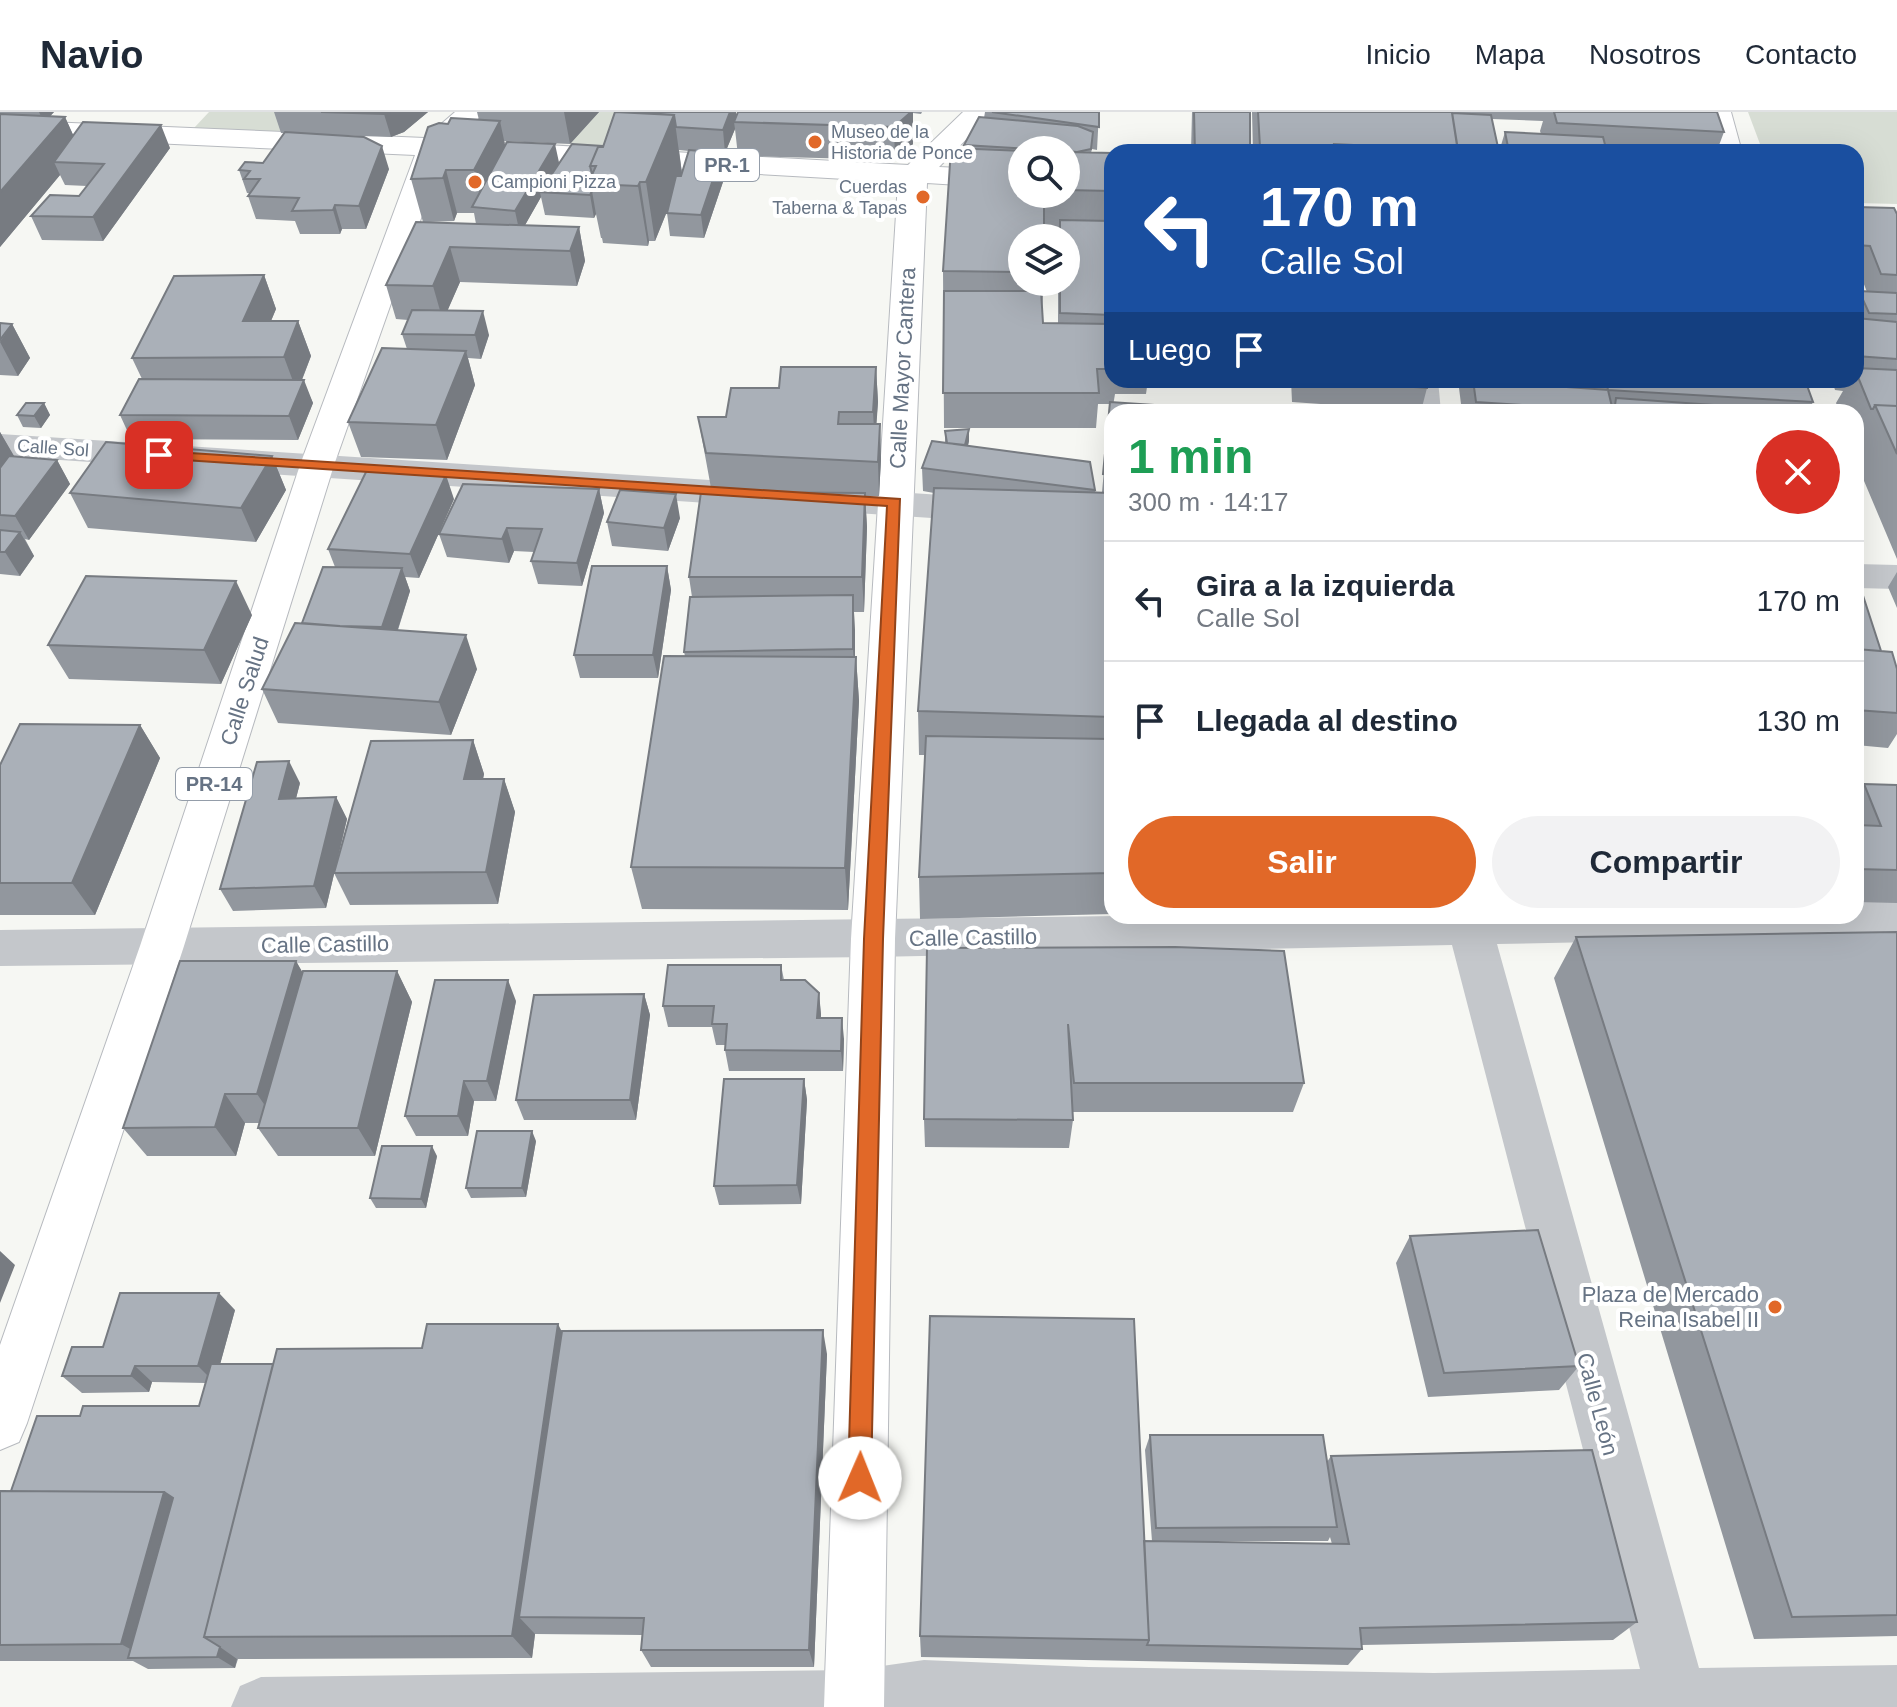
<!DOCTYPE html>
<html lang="es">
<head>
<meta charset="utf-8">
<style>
  body { margin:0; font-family:Helvetica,sans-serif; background:#f2f2f3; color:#1f2937; height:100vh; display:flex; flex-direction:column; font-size:30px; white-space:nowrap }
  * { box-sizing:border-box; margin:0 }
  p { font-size:26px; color:#747a83 }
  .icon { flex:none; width:44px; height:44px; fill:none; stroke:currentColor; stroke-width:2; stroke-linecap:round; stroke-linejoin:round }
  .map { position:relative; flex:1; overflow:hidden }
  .drawer { position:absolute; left:1104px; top:292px; width:760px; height:520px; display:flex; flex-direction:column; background:#fff; border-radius:24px; box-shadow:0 8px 32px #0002 }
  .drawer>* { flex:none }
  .hud { position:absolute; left:1104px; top:32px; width:760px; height:244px; border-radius:24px; box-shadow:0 8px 32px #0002; background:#1a4fa0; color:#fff; overflow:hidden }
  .fabs { position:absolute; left:1008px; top:24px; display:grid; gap:16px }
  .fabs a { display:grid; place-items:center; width:72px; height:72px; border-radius:50%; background:#fff; box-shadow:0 8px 32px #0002; font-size:40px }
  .pin { position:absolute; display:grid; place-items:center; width:68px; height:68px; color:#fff; margin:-34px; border-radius:16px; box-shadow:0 4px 12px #0006 }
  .me { position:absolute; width:88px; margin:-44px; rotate:1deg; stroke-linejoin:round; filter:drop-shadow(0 0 6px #0008) }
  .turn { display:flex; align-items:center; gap:28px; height:168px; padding:0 24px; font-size:36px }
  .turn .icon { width:104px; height:104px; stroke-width:2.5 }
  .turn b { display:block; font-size:56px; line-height:68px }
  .then { display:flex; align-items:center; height:76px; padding:0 24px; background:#0003; gap:16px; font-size:30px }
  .round { display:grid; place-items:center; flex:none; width:84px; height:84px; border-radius:42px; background:#f2f2f3 }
  .overview { display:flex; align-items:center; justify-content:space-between; height:136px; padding:0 24px }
  h1 { font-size:48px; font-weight:700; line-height:60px; color:#1e9e55 }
  .button { display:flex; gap:16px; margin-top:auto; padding:16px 24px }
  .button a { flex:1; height:92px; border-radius:48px; background:#e16828; color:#fff; font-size:32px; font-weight:700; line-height:92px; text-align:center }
  .button a+a { background:#f2f2f3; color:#1f2937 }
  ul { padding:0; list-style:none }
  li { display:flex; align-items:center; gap:24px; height:120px; padding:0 24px; border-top:2px solid #e0e1e3 }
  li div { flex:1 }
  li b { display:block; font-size:30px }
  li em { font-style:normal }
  header { display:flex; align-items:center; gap:48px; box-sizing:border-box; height:112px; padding:0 40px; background:#fff; border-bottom:2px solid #e0e1e3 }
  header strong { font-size:38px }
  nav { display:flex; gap:44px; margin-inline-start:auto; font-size:28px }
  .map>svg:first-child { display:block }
</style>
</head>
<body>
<header>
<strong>Navio</strong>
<nav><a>Inicio</a><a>Mapa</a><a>Nosotros</a><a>Contacto</a></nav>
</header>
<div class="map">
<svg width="1897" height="1595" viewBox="0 0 1897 1595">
  <rect width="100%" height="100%" fill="#f6f7f3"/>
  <path fill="#d7ddd4" d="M209,0H332L281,21L194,16Z
    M599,0H638L614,36L570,32Z
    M1748,0H1897V92L1856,91V40H1763Z"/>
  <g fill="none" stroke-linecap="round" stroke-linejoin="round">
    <g stroke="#b7babf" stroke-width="2">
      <path id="major" d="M455,0H485L456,28L908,53L963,0H993L939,55L1022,59V77L927,71L895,827L884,1595H824L851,827L898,70L443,44L334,353L184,834L27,1311L19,1330L0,1338V1233L140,834L300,353L415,43L0,24V8L425,26Z
        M1703,0H1731L1742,40H1714Z"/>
    </g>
    <path fill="#c4c7cb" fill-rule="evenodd" d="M1404,268H1438L1441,300H1407Z
      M0,322L1112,394V418L0,344Z
      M1856,452L1897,453V477L1856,476Z
      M1897,788V824L1497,832L1699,1556L1897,1553V1595H231L240,1574L261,1565L854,1558L924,1548L1089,1555L1434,1561L1640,1557L1452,833L873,845L0,854V818L1118,804H1856V789Z"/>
    <use href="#major" fill="#fff" fill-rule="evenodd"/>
  </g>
  <path fill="#92979e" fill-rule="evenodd" d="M0,0H54L50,4L65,5L73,23L170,36L103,129L42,128L31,104L79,84L87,74L65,73L60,63L0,135Z
    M274,0H428L404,20L391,25L330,23L389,57L366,117H342L340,122H300L295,109L256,107L248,84L249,81H247L239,58L263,51L284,21H281Z
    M477,0H599L570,32L504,29L505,33L559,51L603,34L633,0H736V5L738,0H922L921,2L913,1V32L895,48L738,44L735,17L725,41H722L725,64L704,126L670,124L667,101L668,97L655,129H649L648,134L603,131L602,126H601L596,102L594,106L545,103L541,85L525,113L579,115L585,149L577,174L460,170L447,199L489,223L481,247L468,246L475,273L447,348L361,345L348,310L407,237L402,222L408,208L396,207L386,173L423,110L411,67L448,12L479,8ZM679,38L689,39L682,61ZM457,101H474L476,112L429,110L454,109Z
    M985,0H1099L1097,38L1092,37L1091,41H1112V268H1148L1146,282H1115L1112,300V802L920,807L919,765L925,643H919L918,599L934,381L923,379L922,356L945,331V319L969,329L968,334L1095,378V380H1102L1110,292H1098L1096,316H944L943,159L964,33L984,6ZM1022,38H1066V82H1022ZM1044,121L1059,122V126H1060L1066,170H1058V211H1043L1042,196L1044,170H1022V126Z
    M1192,0H1250V40H1191Z
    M1252,0H1717L1724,20L1718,36L1724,40H1499L1505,20L1541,22L1540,19L1543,9L1492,7L1499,40H1253Z
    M1856,95L1897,102V447L1856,350V300H1840L1836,291L1843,279L1835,278L1832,268H1856V184L1859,179L1867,180L1858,157H1856L1859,163L1856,168Z
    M264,163L276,197L271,209H298L311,244L302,268L313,291L298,328L131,327L120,303L142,267L132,246Z
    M0,211L12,212L30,246L18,264L0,263Z
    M876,255L878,290L876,312H880L881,347L879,384H865L867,415L864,500H854L855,545H856L859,589L848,798L642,797L631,755L685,544L684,540L692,485L689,465L806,380L711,376L698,305H726L779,276Z
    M1291,268H1427V276L1421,299L1292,290Z
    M1458,268H1552L1553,274L1587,276L1585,268H1805L1813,290L1808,300H1813H1462Z
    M44,291L50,303L41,316L23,315L17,303Z
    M0,320L14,345L57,348L70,372L29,428L25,427L34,444L20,464L0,462Z
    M272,344L286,378L256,430L88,416L70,381Z
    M599,377L604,401L582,474L538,472L531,449L534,440L514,439L509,451L447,445L439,422Z
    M454,387L419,466L405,465L410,479L398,518L477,557L451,623L278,611L262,577L335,455L328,437Z
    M680,406L668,439L612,434L607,410Z
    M667,454L671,478L658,566H580L574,543Z
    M1897,460V496L1888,475Z
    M1856,462L1881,539L1897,557V622L1888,636L1856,633Z
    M252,503L221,572L69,567L48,533Z
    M140,613L160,646L95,803H0V653Z
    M473,628L484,662L483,667H504L515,700L498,792L350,793L334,761Z
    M300,671L296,686L336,685L347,707L326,796L233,799L220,777Z
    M1864,672L1897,673V791L1856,790V683Z
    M1897,820V1524L1754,1527L1554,866L1576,825Z
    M1175,835L1304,971L1293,1000H1072L1073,1008L1069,1036L925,1035L924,1007Z
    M296,849L302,861L397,859L412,890L375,1044H278L258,1016L259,1011H245L236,1044H147L123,1016Z
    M781,853L784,868L819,881L821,906L844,927L843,959H729L725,938V933H716L712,915H668L663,894Z
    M644,882L650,903L636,1008H524L516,988Z
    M516,889L496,989H474L468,1024H416L405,1004Z
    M804,967L807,988L801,1092L719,1093L714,1074Z
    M536,1029L526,1085L471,1086L466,1076Z
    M437,1044L426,1096H376L370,1086Z
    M1410,1124L1579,1254L1559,1278L1428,1285L1396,1151Z
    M235,1198L220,1252H273L422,1236L562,1219L827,1242L814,1555H651L641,1538L642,1523L535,1522L532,1546L238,1547L235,1556L148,1557L133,1549H0V1379H11L80,1304L199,1294L206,1271L152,1270L149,1280L82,1281L62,1264L103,1235Z
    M1150,1323L1327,1350L1331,1344L1637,1510L1613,1528L1362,1533V1537L1348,1553L921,1545L920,1524L1144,1429H1152L1145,1338ZM1330,1425L1332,1432L1153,1429H1328Z"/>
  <path fill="#777b81" d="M39,0H54L44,11Z
    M390,0H428L404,20L391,25L384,2Z
    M564,0H599L570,32Z
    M730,0H736L737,10H734L735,17L725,41L723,18Z
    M911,0H913V32L895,48L894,15Z
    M674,3L682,62L655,129L646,70Z
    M65,5L80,38L54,50L60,63L0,135V80Z
    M500,9L509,52L483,96L474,58Z
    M161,13L170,36L103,129L93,105Z
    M555,32L560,55L540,80L541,85L520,122L515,99Z
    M382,34L389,57L366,117L359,94Z
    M722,41L725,64L704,126L701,103Z
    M446,58L457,101L454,109L443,66Z
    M640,70L649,129L648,134L638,74Z
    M592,79L596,102L594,106L590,83Z
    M335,93L342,117L340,122L333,98Z
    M579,115L585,149L577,174L570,139Z
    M450,135L460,170L443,209L433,174Z
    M264,163L276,197L256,244L243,209Z
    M483,199L489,223L481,247L475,223Z
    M298,209L311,244L297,280L284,245Z
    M12,212L30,246L18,264L0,230Z
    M466,239L475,273L447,348L436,313Z
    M876,255L878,290L875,334L873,300Z
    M304,268L313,291L298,328L289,304Z
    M44,291L50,303L41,316L34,304Z
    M880,312L881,347L879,384L878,350Z
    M969,317V329L964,347V335Z
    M0,320L20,354L0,379Z
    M272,344L286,378L256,430L241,396Z
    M57,348L70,372L29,428L15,404Z
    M446,363L454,387L419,466L410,442Z
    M599,377L604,401L582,474L577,451Z
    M865,381L867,415L864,500L862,465Z
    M676,382L680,406L668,439L664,416Z
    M507,416L514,439L509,451L502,427Z
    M20,420L34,444L20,464L5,440Z
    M667,454L671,478L658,566L653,543Z
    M402,456L410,479L391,538L382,515Z
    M236,469L252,503L221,572L204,538Z
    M853,483L855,518V571L853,537Z
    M466,523L477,557L451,623L439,590Z
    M856,545L859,589L848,798L845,756Z
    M140,613L160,646L95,803L72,771Z
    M473,628L484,662L476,700L464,667Z
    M289,649L300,671L290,710L279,687Z
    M504,667L515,700L498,792L486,760Z
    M336,685L347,707L326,796L314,774Z
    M296,849L314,880L277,1011L257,982Z
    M397,859L412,890L375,1044L358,1016Z
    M508,868L516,889L496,989L487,969Z
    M819,881L821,902L820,927L817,906Z
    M644,882L650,903L636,1008L630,988Z
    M842,906L844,927L843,959L841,939Z
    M804,967L807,988L801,1092L797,1073Z
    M464,969L474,989L468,1024L458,1004Z
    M225,982L245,1011L236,1044L215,1015Z
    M532,1019L536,1029L526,1085L522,1076Z
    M432,1034L437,1044L426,1096L421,1087Z
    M0,1139L15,1153L0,1191Z
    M219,1181L235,1198L215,1271L198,1254Z
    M558,1212L574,1244L519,1505L535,1522L532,1546L512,1524Z
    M823,1218L827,1242L814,1555L809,1538Z
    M135,1254L152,1270L149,1280L131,1264Z
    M164,1380L191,1400L145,1545L121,1532Z
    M220,1535L237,1547L235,1556L217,1545Z"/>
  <path fill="#aab0b8" stroke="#777b81" stroke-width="2" d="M321,0H390L384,2Z
    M615,0L674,3L646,70H640L638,74L592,72L594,67H590L596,54H590L598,35H603Z
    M633,0H730L723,18L676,15L674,3Z
    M738,0H911L894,15L734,10Z
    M992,0H1099V15Z
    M1194,0H1250V40H1195Z
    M1258,0H1452L1458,38L1334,32L1335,39L1260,35Z
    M1554,0H1717L1724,20L1557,11Z
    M1452,1L1491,3L1499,40H1458Z
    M0,2L65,5L0,80Z
    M979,5L1078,14L1093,20L1091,37L1077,40L1066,39V38H1046L964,33Z
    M451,6L500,9L474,58H446L443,66L411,67L428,15L439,11L448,12Z
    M83,10L161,13L93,105L31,104L50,83L79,84L104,52L54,50Z
    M285,20L364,25L382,34L359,94L335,93L333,98L292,99L299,86L248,84L260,67H244L250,59L239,58L245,50L263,51Z
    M1505,20L1603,25L1607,40H1509Z
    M507,30L555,32L515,99L472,95Z
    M572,32L603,34L598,35L590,54L592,62L590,67L592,79L590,83L540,80Z
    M1684,35L1723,36L1724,40H1686Z
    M951,36L1022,39V82H1044V126H1022V160L943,159Z
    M689,38L722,41L701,103L667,101L676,64H681Z
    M1066,40L1112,41V79L1066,78Z
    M1856,95L1894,96L1897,102V163L1881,162L1870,134L1856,133Z
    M1060,108L1112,109V203L1060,201V170H1066V126H1060Z
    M416,110L579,115L570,139L450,135L433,174L386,173Z
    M264,163L243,209H298L284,245L132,246L174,164Z
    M944,179H1041L1043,211L1112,212V257H1097L1099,281H943Z
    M1859,179L1897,181V202L1869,201Z
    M412,198L483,199L475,223L402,222Z
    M1856,206L1897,210V247L1856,244Z
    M0,211L12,212L0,228Z
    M382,236L466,239L436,313L348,310Z
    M781,255H876L873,300H839L838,312H880L878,350L706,341L698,305H726L731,276H779Z
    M1856,256L1897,258V294L1875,293L1873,297H1871L1856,260Z
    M139,267L304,268L289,304L120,303Z
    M1315,268H1427V276Z
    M1473,268H1552L1553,274L1608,278L1606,268H1805L1813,290L1608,278L1613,299L1476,290Z
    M1616,286L1813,300H1614Z
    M1110,290L1183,295L1182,300H1112V363L1103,362Z
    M26,291H44L34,304L17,303Z
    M1875,293L1897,294V342Z
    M969,317L965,333L947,331L945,319Z
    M932,329L1090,350L1095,378L922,356Z
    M106,330L272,344L241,396L70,381Z
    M9,344L57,348L15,404L0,403V356Z
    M367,358L446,363L410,442L328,437Z
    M463,372L599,377L577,451L531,449L542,417L507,416L502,427L439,422Z
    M934,376L1112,381V605L918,599Z
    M620,378L676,382L664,416L607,410Z
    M701,380L865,381L862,465H689Z
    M0,418L20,420L5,440H0Z
    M592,454H667L653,543H574Z
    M323,455L402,456L382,515L340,514L302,511Z
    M1856,462L1881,539L1856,537Z
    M86,464L236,469L204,538L48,533Z
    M853,483V537L684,540L690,485Z
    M295,511L466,523L439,590L262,577Z
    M1856,537L1892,540L1897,557V601L1856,598Z
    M664,544L856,545L845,756L631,755Z
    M20,612L140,613L72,771H0V653Z
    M926,624L1112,627V761L919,765Z
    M473,628L464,667H504L486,760L334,761L371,629Z
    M289,649L279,687L336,685L314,774L220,777L257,650Z
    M1864,672L1897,673V758L1856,757V713L1881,714Z
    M1897,820V1503L1792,1505L1576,825Z
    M1175,835L1284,839L1304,971H1074L1068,912L1073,1008L924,1007L927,836Z
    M180,849H296L257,982H225L215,1015L123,1016Z
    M668,853H781V868H805L819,881L817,906H842L841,939L725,938L727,912H712L714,894H663Z
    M303,859H397L358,1016H258Z
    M435,868H508L487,969H464L458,1004H405Z
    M644,882L630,988H516L534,883Z
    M724,967H804L797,1073L714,1074Z
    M477,1019H532L522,1076H466Z
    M382,1034H432L421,1087L370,1086Z
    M1538,1118L1579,1254L1444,1261L1410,1124Z
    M120,1181H219L198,1254H135L131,1264H62L72,1235H103Z
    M930,1204L1134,1207L1149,1528L920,1524Z
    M427,1212H558L512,1524L204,1525L277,1237L422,1236Z
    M823,1218L809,1538H641L644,1506L519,1505L562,1219Z
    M211,1252H273L204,1525L220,1535L217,1545L128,1546L173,1386L164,1380L11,1379L37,1304H80L83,1294H199Z
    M1150,1323H1323L1337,1415L1156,1416Z
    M1592,1338L1637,1510L1360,1516L1362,1537L1147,1533L1149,1528L1144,1429L1349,1432L1331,1344Z
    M0,1379L164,1380L121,1532L0,1533Z"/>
  <path fill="#e16828" stroke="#92441a" stroke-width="2" d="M159,339L900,387L883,827L871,1366L868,1375L860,1378L851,1375L848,1366L864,827L887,394L154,346V340Z"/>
  <g fill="#e16828" stroke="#fff" stroke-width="3">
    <circle cx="815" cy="30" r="8"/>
    <circle cx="475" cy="70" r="8"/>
    <circle cx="923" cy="85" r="8"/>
    <circle cx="1775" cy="1195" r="8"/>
  </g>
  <g text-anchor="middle" stroke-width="8" stroke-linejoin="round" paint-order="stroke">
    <g font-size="18" fill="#667384" stroke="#fff" text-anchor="start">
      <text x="831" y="26">Museo de la<tspan x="831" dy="21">Historia de Ponce</tspan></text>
      <text x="491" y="76">Campioni Pizza</text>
      <text x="907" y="81" text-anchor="end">Cuerdas<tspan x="907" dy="21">Taberna &amp; Tapas</tspan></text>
    </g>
    <g font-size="18" fill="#667384" stroke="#fff">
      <text transform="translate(53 336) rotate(4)" y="6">Calle Sol</text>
    </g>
    <g fill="#fff" stroke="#949da9" stroke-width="2">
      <rect x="695" y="37" width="64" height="32" rx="6"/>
      <rect x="176" y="656" width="76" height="32" rx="6"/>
    </g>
    <g font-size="20" font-weight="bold" fill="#667384">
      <text x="727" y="60">PR-1</text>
      <text x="214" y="679">PR-14</text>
    </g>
    <g font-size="22" fill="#667384" stroke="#fff">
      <text transform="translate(902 256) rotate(-87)" y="8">Calle Mayor Cantera</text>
      <text transform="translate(244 579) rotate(-72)" y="8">Calle Salud</text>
      <text transform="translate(973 825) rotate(-1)" y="8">Calle Castillo</text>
      <text transform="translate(325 832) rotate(-1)" y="8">Calle Castillo</text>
      <text transform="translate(1598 1292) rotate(75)" y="8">Calle León</text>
    </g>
    <g font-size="22" fill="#667384" stroke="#fff" text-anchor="end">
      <text x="1759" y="1190">Plaza de Mercado<tspan x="1759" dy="25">Reina Isabel II</tspan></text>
    </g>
  </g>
</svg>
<div class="fabs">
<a><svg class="icon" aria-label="search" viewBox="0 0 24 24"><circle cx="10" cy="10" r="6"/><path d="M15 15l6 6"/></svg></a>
<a><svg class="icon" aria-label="layers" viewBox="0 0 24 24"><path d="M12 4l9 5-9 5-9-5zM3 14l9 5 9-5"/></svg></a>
</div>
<div class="pin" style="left:159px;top:343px;background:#d93025"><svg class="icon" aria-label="arrive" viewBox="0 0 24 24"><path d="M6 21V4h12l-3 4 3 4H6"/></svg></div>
<svg class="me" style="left:860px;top:1366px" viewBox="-20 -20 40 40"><circle r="19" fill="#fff"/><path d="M0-13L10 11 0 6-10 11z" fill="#e16828"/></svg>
<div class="hud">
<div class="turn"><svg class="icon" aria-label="left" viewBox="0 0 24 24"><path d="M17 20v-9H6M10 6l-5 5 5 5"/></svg><div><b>170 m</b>Calle Sol</div></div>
<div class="then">Luego<svg class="icon" aria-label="arrive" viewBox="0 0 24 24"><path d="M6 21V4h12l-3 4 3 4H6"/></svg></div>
</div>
<section class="drawer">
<div class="overview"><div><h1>1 min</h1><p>300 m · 14:17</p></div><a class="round" style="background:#d93025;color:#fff"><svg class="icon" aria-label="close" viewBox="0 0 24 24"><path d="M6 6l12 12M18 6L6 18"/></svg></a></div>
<ul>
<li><svg class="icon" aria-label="left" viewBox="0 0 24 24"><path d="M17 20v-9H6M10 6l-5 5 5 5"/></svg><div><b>Gira a la izquierda</b><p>Calle Sol</p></div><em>170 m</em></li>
<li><svg class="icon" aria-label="arrive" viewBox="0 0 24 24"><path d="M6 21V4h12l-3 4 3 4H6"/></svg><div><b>Llegada al destino</b></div><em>130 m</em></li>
</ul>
<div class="button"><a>Salir</a><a>Compartir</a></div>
</section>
</div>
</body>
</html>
